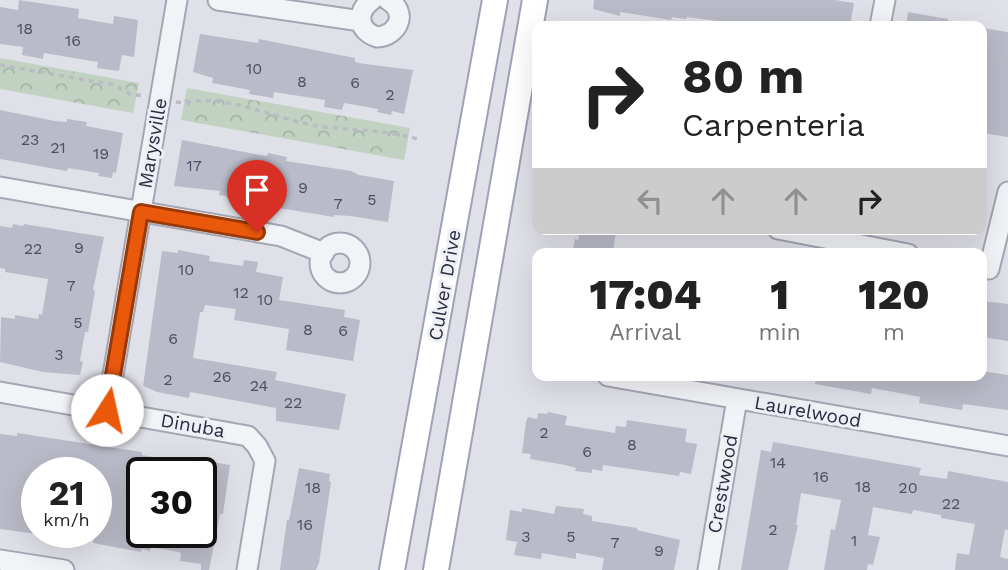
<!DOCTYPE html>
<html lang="en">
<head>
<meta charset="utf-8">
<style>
  body { margin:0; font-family:"Work Sans",sans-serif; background:#f6f6f6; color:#222; height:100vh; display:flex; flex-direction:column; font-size:26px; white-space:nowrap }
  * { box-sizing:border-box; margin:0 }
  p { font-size:23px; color:#767676 }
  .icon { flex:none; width:38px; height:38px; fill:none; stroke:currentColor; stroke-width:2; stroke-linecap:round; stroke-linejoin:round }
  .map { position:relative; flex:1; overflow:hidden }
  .panel { position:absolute; left:532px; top:248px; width:455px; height:133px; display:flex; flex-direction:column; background:#fff; border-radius:14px; box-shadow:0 7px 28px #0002 }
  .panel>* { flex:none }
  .banner { position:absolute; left:532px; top:21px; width:455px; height:214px; border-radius:14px; box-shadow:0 7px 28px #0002; background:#fff; color:#222; overflow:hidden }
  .speed { position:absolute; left:21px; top:457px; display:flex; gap:14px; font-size:35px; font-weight:700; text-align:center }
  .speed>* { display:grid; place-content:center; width:91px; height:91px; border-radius:50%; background:#fff; box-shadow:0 7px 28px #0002; line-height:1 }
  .speed small { font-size:18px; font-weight:400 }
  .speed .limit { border:4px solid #111; border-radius:10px; background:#fff; color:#111 }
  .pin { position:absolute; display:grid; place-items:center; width:60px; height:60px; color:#fff; margin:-72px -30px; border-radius:50% 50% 50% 0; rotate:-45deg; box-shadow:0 0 7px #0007 }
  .pin .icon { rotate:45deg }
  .me { position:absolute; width:77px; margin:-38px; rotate:10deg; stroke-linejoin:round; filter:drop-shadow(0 0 5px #0008) }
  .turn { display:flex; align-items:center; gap:24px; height:147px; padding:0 35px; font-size:32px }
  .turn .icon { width:91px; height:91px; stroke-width:2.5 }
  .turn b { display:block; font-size:49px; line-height:60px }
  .lanes { display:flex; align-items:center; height:66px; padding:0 35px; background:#0003; justify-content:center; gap:35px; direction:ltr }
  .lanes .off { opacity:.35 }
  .eta { display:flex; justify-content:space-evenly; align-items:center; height:119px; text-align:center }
  .eta b { font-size:42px; font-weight:800; line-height:49px }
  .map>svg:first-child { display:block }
</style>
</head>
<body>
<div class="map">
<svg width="1008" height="570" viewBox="0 0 1008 570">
  <defs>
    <pattern id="park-crowns" width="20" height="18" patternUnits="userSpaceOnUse" patternTransform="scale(1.75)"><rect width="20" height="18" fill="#c1d2c2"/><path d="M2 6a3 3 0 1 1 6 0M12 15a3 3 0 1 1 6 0" fill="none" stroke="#a6b4a8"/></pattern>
  </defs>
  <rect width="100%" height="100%" fill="#e0e0e8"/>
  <path fill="url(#park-crowns)" d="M0,58L139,83L133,113L0,89Z
    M187,88L410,128L404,160L181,120Z"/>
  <path fill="#babbc8" d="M19,0L79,9L78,18L113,24L114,16L138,20L134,57L122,55L119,71L97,68L98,62L44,53L43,59L22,55L23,47L0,44V7L18,10Z
    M594,0H835L854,3L850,26H757L687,17L686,19L672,17L671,20L620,12V16L593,9Z
    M908,12L948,19L947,26H906Z
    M982,28L1008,32V137L982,133Z
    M200,34L258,43L259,39L355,58V62L365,64L413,70L404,114L392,111L391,115L377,112L378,109L344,103L342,110L324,107L325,100L274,92L273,98L249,94L250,90L212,83L213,78L193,72Z
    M0,110L55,121L67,122V119L87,122L86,126L123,133L116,173L113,172L112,178L98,176L99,173L68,168L67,171L0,159Z
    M182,140L255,154L267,156L268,153L287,157L286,161L351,171L359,175L394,181L388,222L351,216L334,215V217L267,206L226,198L227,196L219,195L220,191L174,186Z
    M13,224L23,226L24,224L104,237L93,290L95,291L88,332H85L80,361L83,362L80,375L43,372L0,362L1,317L15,319V315L38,319L39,314L42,315L48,279L5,272V269L0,268V226L12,228Z
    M580,229L616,231L613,254H572L575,239L578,240Z
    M178,250L210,256L209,261L243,266L244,260L258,262L256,272L283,277L279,300L345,310L344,317L360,320L353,361L286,350L289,329L234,320L236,309L205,305L203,312H200L193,358L277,372L275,380L346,394L339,430L276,421V408L190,392L189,398L157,392L143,386L162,251L178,253Z
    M982,301L1008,304V341L982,337Z
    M982,371L1008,375V410L963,404L962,410L919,403L920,397L872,388L871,394L815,384L816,376H982Z
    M548,412L567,416L565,425L615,433L616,426L626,427L627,420L687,429L685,442L697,444L691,474L680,472L679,476L603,465L602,471L592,469V473L575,471L576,468L565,465L530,459L531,454L522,453L526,422L528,417L537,419L538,413L547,414Z
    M17,433L142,452V455L195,465V472H142V532H186L201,535V460L230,465L223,514H220L209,570H201V564L180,561L181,554L179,552L151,547L150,551L142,549L141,552L93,543L103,486V482L96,481V472H37V534L0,529V434L17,436Z
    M773,442L921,468L919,475L947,479L948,471L1008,482V530L1005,529L1000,557L1008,559V570H955L957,553L969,555L975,524L941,518V515L913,510L912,514L873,507L868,535L880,537L873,565L868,564L867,570H824L831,529L835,530L841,500L801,493L796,525H798L788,570H741L761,450L771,452Z
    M299,468L330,474L329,481L331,482L319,563L316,570H280L287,520H289Z
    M556,506L584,509L583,514L592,516V521L637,528V530L680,540L674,570H602L604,558L576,553V559L542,553L541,559L514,555L517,542L506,540L510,510L522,512V508L554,514Z"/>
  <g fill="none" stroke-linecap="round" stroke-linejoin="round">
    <g stroke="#a5a6b2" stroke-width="23">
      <path id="minor" d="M218,0L361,21
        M372,0C355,12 358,31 377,37C398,36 409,12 388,0
        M880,26L885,0
        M0,187L281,236L324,253
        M778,229L908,254
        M320 263a20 20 0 1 1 40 0a20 20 0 1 1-40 0Z
        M989,269L1008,192
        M608,376L1008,446
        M0,392L248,436L257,446L265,461L247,570
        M107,410L177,0
        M0,560L64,570
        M708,570L737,399"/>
    </g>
    <g stroke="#9fa1b4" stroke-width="28">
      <path id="major" d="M392,570L495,0
        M436,570L535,0"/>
    </g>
    <path stroke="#babbc3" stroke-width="3.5" stroke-dasharray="5 5" stroke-linecap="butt" d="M0,65L115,85L130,94L144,96
      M176,102C189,104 200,99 213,101C247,104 278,118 312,125C346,131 384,129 418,139"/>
    <use href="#minor" stroke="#f2f3f7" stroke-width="19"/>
    <use href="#major" stroke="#fff" stroke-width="24"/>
  </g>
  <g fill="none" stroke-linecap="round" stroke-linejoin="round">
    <g stroke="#983908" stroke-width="18">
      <path id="route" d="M107,410L141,212L257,232"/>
    </g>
    <use href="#route" stroke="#ea580c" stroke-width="12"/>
  </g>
  <g text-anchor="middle" stroke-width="6" stroke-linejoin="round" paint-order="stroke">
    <g font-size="16" fill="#4d4e61">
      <text x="25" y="34">18</text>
      <text x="73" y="46">16</text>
      <text x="254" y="74">10</text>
      <text x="302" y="87">8</text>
      <text x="355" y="88">6</text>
      <text x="390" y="100">2</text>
      <text x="30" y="145">23</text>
      <text x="58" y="153">21</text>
      <text x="101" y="159">19</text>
      <text x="194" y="171">17</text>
      <text x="303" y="193">9</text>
      <text x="372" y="205">5</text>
      <text x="338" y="209">7</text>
      <text x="79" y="253">9</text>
      <text x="33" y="254">22</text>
      <text x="186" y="275">10</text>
      <text x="71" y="291">7</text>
      <text x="241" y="298">12</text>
      <text x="265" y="305">10</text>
      <text x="78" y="328">5</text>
      <text x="308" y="335">8</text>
      <text x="343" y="336">6</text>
      <text x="173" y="344">6</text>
      <text x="59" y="360">3</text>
      <text x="222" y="382">26</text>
      <text x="168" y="385">2</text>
      <text x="259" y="391">24</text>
      <text x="293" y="408">22</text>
      <text x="544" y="438">2</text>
      <text x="632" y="450">8</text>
      <text x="587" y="457">6</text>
      <text x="778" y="468">14</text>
      <text x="821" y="482">16</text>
      <text x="863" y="492">18</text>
      <text x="313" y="493">18</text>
      <text x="908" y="493">20</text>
      <text x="951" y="509">22</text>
      <text x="305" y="530">16</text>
      <text x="773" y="535">2</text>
      <text x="526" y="542">3</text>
      <text x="571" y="542">5</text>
      <text x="854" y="546">1</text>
      <text x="615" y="548">7</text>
      <text x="659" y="556">9</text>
    </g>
    <g font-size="19" fill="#292a3f" stroke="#eff0f6">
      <text transform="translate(152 143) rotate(-80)" y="7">Marysville</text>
      <text transform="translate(444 285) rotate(-80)" y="7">Culver Drive</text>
      <text transform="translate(808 411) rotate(10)" y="7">Laurelwood</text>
      <text transform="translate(193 425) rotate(10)" y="7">Dinuba</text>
      <text transform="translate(722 484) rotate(-80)" y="7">Crestwood</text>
    </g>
  </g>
</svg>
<div class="speed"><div>21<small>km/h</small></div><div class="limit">30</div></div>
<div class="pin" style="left:257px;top:232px;background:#d93025"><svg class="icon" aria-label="arrive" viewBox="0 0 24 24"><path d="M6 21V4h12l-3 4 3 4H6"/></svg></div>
<svg class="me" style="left:107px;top:410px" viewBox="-20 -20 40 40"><circle r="19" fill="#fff"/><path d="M0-13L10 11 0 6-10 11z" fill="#ea580c"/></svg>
<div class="banner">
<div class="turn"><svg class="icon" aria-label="right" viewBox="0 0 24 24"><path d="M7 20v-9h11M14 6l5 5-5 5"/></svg><div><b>80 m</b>Carpenteria</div></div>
<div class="lanes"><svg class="icon off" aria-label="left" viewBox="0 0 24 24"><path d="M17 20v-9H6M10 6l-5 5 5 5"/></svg><svg class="icon off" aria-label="ahead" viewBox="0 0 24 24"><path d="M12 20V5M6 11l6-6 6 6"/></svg><svg class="icon off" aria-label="ahead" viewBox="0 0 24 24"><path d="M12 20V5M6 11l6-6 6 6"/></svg><svg class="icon" aria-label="right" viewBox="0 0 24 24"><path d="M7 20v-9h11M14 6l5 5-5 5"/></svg></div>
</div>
<section class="panel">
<div class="eta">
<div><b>17:04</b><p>Arrival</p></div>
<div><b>1</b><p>min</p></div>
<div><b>120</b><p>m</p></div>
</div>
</section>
</div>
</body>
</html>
